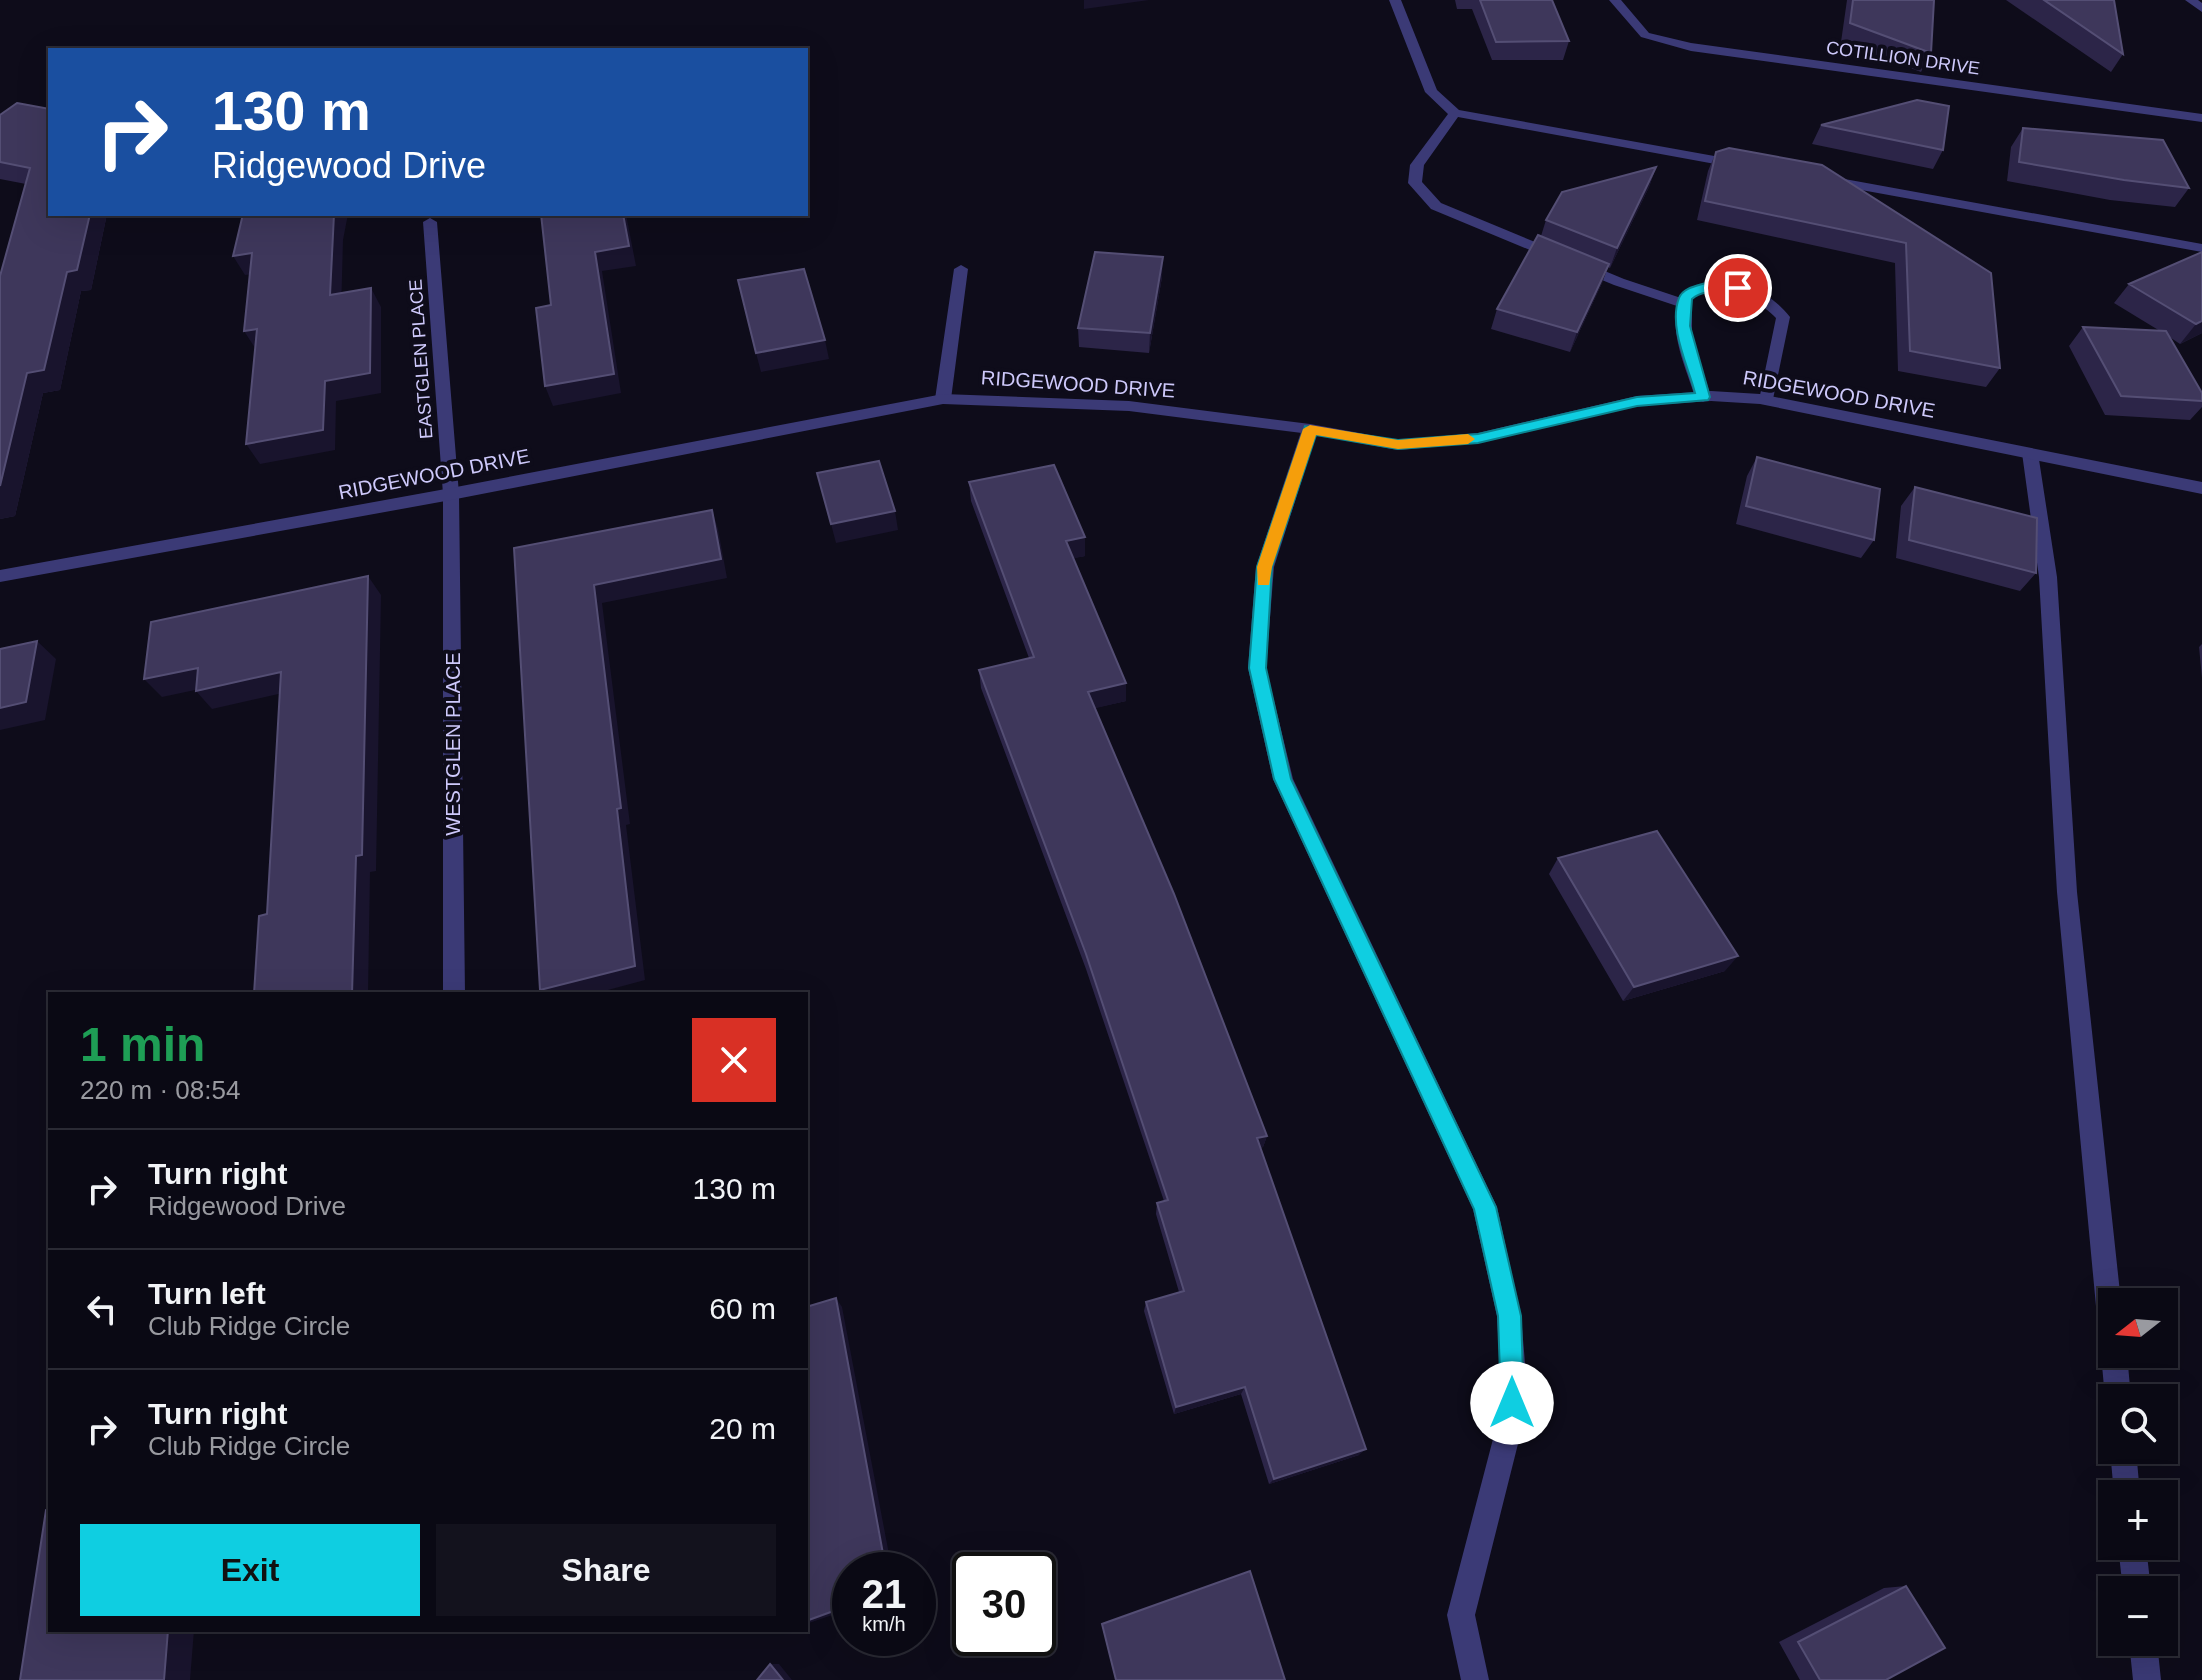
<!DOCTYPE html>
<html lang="en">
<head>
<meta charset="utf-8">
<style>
  body { margin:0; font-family:Helvetica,sans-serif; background:#13121d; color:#f1f3f6; height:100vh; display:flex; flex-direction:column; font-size:30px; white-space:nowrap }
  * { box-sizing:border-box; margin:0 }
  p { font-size:26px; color:#999aa0 }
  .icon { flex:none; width:44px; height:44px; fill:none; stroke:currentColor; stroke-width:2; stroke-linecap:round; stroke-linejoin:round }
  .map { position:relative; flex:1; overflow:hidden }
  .sheet { position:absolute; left:48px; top:992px; width:760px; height:640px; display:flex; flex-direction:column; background:#0a0914; border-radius:0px; box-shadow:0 8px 32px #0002,0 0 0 2px #2a2a34 }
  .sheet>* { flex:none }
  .banner { position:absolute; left:48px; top:48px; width:760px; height:168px; border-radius:0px; box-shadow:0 8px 32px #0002,0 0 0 2px #2a2a34; background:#1a4fa0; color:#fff; overflow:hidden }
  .needle { width:52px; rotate:253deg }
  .buttons { position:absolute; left:2098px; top:1288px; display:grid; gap:16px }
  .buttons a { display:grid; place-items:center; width:80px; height:80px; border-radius:0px; background:#0a0914; box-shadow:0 8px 32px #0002,0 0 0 2px #2a2a34; font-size:40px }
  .speed { position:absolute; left:832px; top:1552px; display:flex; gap:16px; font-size:40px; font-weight:700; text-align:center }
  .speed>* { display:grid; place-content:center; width:104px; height:104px; border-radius:50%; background:#0a0914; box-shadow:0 8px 32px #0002,0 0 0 2px #2a2a34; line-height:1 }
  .speed small { font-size:20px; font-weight:400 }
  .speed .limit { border:4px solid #111; border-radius:12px; background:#fff; color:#111 }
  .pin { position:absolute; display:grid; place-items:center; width:68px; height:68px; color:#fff; margin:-34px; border:4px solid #fff; border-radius:50%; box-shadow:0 2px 8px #0007 }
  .me { position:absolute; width:88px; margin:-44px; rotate:0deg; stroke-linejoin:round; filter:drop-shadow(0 0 6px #0008) }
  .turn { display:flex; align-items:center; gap:28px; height:168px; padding:0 32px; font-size:36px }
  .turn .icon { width:104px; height:104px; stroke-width:2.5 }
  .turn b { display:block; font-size:56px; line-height:68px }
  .round { display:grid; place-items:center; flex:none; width:84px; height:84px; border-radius:0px; background:#13121d }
  .summary { display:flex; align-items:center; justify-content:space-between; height:136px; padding:0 32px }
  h1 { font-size:48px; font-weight:700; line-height:60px; color:#1e9e55 }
  .cta { display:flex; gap:16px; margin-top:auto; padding:16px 32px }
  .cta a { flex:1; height:92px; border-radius:0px; background:#0fcee1; color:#111; font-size:32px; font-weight:700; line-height:92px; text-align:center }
  .cta a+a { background:#13121d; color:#f1f3f6 }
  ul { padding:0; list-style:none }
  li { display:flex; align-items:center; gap:24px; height:120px; padding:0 32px; border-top:2px solid #2a2a34 }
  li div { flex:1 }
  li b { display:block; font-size:30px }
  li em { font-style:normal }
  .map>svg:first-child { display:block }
</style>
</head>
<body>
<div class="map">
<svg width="2202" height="1680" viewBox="0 0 2202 1680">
  <rect width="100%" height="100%" fill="#0e0c1a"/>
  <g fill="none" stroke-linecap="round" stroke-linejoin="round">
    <path fill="#3b3a76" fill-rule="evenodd" d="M1389,0H1401L1437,90L1459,110L1742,161L1744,164L1737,168L1458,117L1424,165L1422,182L1441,203L1624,279L1690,301V307H1680L1614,285L1431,209L1408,183L1410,165L1448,114L1425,92Z
      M1828,176L2202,244V252L1823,183V177Z
      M2030,448L2038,453L2057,577L2077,892L2121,1302H2112V1354H2127L2131,1398H2112V1408L2105,1398L2101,1354L2104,1347L2099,1338L2057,892L2039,577L2022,453Z
      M2112,1445V1450H2136L2140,1494H2114L2110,1450Z
      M2118,1546H2146L2151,1590H2123Z
      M2129,1642H2157L2161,1680H2133Z"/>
    <path fill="#3b3a76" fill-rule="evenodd" d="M1609,0H1621L1649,33L1691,43L2202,114V122L1691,51L1641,37Z
      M2185,0H2198L2202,3V12Z
      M430,218L437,222L459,494L465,994H443V494L423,222Z
      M961,265L968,269L951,399L943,404L935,399L954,269Z
      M1708,282C1742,282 1769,290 1790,317L1772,404H1762L1759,400L1776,318C1758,299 1715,275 1692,300V336L1711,397L1703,402L1695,397C1685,364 1663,322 1685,290Z
      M1310,424L1318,429L1274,567L1266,668L1293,779L1497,1207L1521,1316L1527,1386L1524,1420L1475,1615L1489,1680H1461L1447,1615L1498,1420L1501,1386L1497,1316L1473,1209L1273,779L1248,668L1256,567L1302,429Z"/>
    <path fill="#3b3a76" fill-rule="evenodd" d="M1711,391L1760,394L2202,482V494L1760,404L1711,401L1637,406L1478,443L1398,450L1310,434L1129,411L943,404L451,500L0,582V570L451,488L943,394L1129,401L1310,424L1398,440L1478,433L1637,396Z"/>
  </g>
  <path fill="#2c2548" d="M1455,0H1552L1569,41L1563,60H1492L1472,9H1457Z
    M1847,0H1934L1931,53L1921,72L1841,42Z
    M2006,0H2114L2123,54L2111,72Z
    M17,103L50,214H107L91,290L81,291L60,390L43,393L15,516L0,519V276L26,184L0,179V115Z
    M1821,125L1943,150L1933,169L1812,144Z
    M2023,128L2189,188L2175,207L2110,200L2007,181L2011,147Z
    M1716,152L1991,273L2000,368L1986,387L1898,371L1895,263L1697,220L1708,171Z
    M1656,167L1649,187L1610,268L1608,267L1602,283L1570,352L1491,329L1497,309L1541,236L1546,220Z
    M2202,252V333L2180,344L2168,336L2202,393V407L2190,420L2105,415L2069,346L2083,327L2160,331L2114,303L2129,284Z
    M1162,277L1149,353L1079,347L1078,328Z
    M1757,457L1874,540L1861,558L1736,524L1747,476Z
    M969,482L1085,556L1073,558L1126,683V701L1094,708L1267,1136L1263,1147L1260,1148L1359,1455L1269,1484L1241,1394L1174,1414L1144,1311L1146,1302L1179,1292L1156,1214L1157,1203L1164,1201L1086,969L981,688L979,670L1029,658L971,501Z
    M1915,487L2036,573L2020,591L1896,558L1901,506Z
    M2202,644V678L2199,647Z
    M1558,858L1725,971L1623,1001L1549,874Z
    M1906,1586L1886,1680H1800L1779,1642L1884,1588Z"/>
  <path fill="#19142d" d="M1084,0H1149L1084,9Z
    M1656,167L1649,187L1610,268L1617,248Z
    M90,214H107L91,290L81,291L60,390L43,393L15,516L0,519V486L27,373Z
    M334,214H348L343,240L341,314L330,295Z
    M623,214H626L636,266L602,271L621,393L553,406L545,386L595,252Z
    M252,253L264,273L245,275L233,256Z
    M1163,257L1162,277L1149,353L1150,333Z
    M1609,264L1602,283L1570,352L1577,332Z
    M371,288L381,307V393L336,401L335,450L260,464L246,444L325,381Z
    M2202,321V333L2180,344L2196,324Z
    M257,329V351L244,331Z
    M825,340L829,359L761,372L756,353Z
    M712,510L718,529L727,578L602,603L630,824L626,825L645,980L593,994H543L540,990L617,809L594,585Z
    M895,511L898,530L836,543L831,524Z
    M1085,537V556L1066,560V541Z
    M368,576L381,595L376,871L370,872L368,994H352L356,856Z
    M37,641L56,659L45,720L0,730V708Z
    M198,668L214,686L162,697L144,679Z
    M281,672L296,690L212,709L196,691Z
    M1126,683V701L1088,710V692Z
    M1738,956L1725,971L1623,1001L1634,987Z
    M1267,1136L1263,1147L1254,1150L1257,1138Z
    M836,1298L842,1307L892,1570H886Z
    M1245,1387L1241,1394L1174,1414L1176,1407Z
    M1366,1449L1359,1455L1269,1484L1274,1479Z
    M850,1605V1609L806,1624V1621Z
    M168,1630H194L190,1680H164Z
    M779,1630H790L779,1634L770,1633Z
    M770,1664H779L792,1680H783Z"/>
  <path fill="#3e375b" stroke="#544e74" stroke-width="2" d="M1480,0H1552L1569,41L1496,42Z
    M1853,0H1934L1931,53L1850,23Z
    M2044,0H2114L2123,54Z
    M1917,100L1949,106L1943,150L1821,125Z
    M17,103L50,109V214H90L77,270L67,272L44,370L27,373L0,486V276L30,168L0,162V115Z
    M2023,128L2163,140L2189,188L2124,180L2019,162Z
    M1729,148L1822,165L1991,273L2000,368L1910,351L1906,243L1705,201L1716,152Z
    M1656,167L1617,248L1546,220L1562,192Z
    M243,214H334L330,295L371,288L370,373L325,381L323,430L246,444L257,329L244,331L252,253L233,256Z
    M541,214H623L629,246L595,252L614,374L545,386L536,308L551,305Z
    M1538,235L1609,264L1577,332L1497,309Z
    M1095,252L1163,257L1150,333L1078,328Z
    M2202,252V321L2196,324L2129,284Z
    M804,269L825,340L756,353L738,280Z
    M2083,327L2166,331L2202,393V401L2121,396Z
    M1757,457L1880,489L1874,540L1746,506Z
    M879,461L895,511L831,524L817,473Z
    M1054,465L1085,537L1066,541L1126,683L1088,692L1174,894L1267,1136L1257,1138L1366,1449L1274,1479L1245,1387L1176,1407L1146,1302L1184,1291L1157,1203L1168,1200L1086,954L979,670L1034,657L969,482Z
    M1915,487L2037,518L2036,573L1909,540Z
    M712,510L721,559L594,585L621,808L617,809L635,966L540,990L514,548Z
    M368,576L362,855L356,856L352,994H254L259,916L267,914L281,672L196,691L198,668L144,679L151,622Z
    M37,641L26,702L0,708V649Z
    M1657,831L1738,956L1634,987L1558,858Z
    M836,1298L886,1570H850V1605L806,1621V1307Z
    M50,1509V1630H168L164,1680H20L46,1510Z
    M1250,1571L1285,1680H1116L1102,1624Z
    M1906,1586L1945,1648L1886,1680H1820L1798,1642Z
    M770,1664L783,1680H757Z"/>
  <path fill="#0fcee1" stroke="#0a8692" stroke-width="2" d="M1706,283L1738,284L1745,288C1729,298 1708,285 1692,299L1690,326L1710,397L1708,400L1637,406L1478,443L1398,449L1316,435L1272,567L1266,668L1291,779L1496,1207L1521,1316L1524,1403L1521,1411L1512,1415L1504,1411L1501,1403L1498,1316L1474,1209L1274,779L1249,668L1257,567L1305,426L1398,440L1478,434L1637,397L1695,393C1688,366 1668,326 1679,298C1683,288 1696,286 1706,283Z"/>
  <path fill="#f59e0b" d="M1310,425L1398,440L1468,434L1475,439L1468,444L1398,449L1316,435L1272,567L1269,585H1258L1257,567L1303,429Z"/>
  <g text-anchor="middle" stroke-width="8" stroke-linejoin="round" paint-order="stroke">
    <g font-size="18" fill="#cec9fb" stroke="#0e0c1a">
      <text transform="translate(1903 58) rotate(8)" y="6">COTILLION DRIVE</text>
      <text transform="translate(421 359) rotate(-94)" y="6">EASTGLEN PLACE</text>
    </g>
    <g font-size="20" fill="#cec9fb" stroke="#0e0c1a">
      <text transform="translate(1078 384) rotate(4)" y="7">RIDGEWOOD DRIVE</text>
      <text transform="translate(1839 394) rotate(10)" y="7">RIDGEWOOD DRIVE</text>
      <text transform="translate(434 474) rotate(-11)" y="7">RIDGEWOOD DRIVE</text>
      <text transform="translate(453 744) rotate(-90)" y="7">WESTGLEN PLACE</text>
    </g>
  </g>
</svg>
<div class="buttons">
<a><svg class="needle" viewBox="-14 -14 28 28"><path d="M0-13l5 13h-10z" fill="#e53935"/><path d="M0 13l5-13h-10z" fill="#999aa0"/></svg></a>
<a><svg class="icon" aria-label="search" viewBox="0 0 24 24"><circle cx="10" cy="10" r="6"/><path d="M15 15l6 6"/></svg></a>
<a>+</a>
<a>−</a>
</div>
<div class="speed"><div>21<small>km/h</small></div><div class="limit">30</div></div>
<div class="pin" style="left:1738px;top:288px;background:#d93025"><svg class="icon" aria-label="arrive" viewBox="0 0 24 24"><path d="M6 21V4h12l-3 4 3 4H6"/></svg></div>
<svg class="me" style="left:1512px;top:1403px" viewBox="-20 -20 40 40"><circle r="19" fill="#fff"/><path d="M0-13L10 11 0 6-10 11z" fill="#0fcee1"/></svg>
<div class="banner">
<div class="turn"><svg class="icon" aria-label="right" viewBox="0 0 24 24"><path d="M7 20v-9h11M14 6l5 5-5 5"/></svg><div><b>130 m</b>Ridgewood Drive</div></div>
</div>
<section class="sheet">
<div class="summary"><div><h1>1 min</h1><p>220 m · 08:54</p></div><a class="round" style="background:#d93025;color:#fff"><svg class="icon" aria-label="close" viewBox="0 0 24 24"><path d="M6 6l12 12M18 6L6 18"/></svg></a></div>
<ul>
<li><svg class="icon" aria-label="right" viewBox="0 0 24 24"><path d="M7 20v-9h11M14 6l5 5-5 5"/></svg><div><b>Turn right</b><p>Ridgewood Drive</p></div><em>130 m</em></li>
<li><svg class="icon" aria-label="left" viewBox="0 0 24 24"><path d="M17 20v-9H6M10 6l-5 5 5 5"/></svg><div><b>Turn left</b><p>Club Ridge Circle</p></div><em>60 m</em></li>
<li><svg class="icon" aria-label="right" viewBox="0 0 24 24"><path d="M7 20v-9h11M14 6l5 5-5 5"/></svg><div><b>Turn right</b><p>Club Ridge Circle</p></div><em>20 m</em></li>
</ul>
<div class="cta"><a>Exit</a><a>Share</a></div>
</section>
</div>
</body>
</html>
